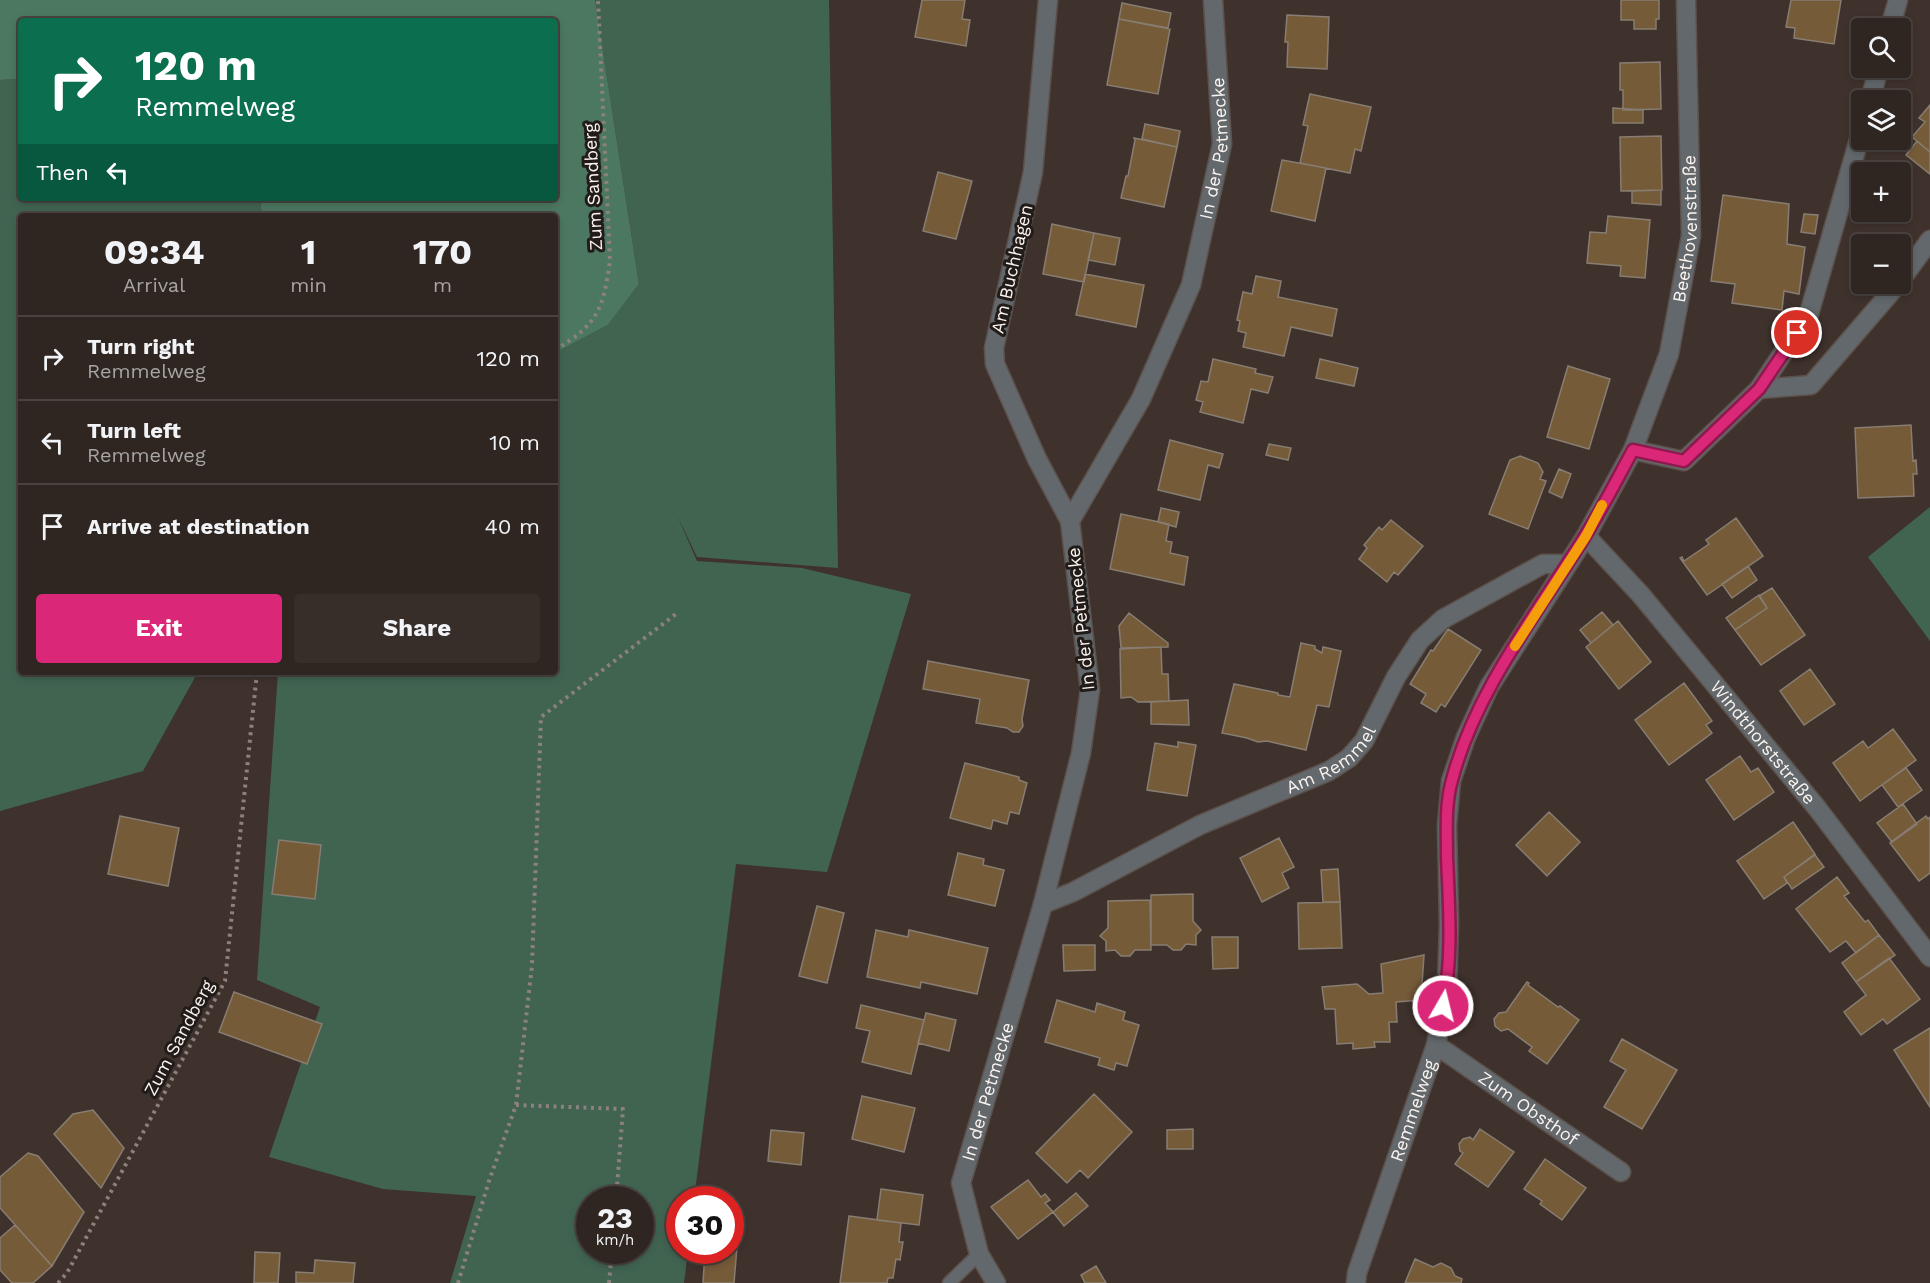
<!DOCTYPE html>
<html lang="en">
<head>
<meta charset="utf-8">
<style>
  body { margin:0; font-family:"Work Sans",sans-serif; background:#372e2a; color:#f1f3f6; height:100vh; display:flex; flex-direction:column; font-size:22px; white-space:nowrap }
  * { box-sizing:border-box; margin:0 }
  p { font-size:20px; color:#a7a5a5 }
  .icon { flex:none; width:33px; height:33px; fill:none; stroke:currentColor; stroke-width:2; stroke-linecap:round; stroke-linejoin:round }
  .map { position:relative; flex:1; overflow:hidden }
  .panel { position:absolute; left:18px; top:213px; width:540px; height:462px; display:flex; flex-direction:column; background:#2f2622; border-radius:6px; box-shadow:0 3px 9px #0003,0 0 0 2px #4a4340 }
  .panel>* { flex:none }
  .guide { position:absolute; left:18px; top:18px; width:540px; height:183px; border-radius:6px; box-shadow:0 3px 9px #0003,0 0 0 2px #4a4340; background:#0b6e4f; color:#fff; overflow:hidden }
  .controls { position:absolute; left:1851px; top:18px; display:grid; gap:12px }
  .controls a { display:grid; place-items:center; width:60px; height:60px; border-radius:6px; background:#2f2622; box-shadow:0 3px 9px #0003,0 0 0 2px #4a4340; font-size:30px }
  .speed { position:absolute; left:576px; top:1186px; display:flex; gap:12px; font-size:30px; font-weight:700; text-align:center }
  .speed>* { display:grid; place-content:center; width:78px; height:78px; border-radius:50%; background:#2f2622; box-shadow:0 3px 9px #0003,0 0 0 2px #4a4340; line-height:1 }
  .speed small { font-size:15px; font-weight:400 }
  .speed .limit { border:9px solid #d22; background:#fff; color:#111 }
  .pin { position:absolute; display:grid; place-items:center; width:51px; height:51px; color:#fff; margin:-26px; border:3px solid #fff; border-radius:50%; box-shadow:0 2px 6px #0007 }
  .me { position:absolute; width:66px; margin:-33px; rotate:8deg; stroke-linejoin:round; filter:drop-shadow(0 0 4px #0008) }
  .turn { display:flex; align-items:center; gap:21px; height:126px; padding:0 18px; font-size:27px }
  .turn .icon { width:78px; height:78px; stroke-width:2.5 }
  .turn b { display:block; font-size:42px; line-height:51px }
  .then { display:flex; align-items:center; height:57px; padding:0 18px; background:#0003; gap:12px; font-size:22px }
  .eta { display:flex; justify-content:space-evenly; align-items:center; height:102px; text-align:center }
  .eta b { font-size:36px; font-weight:700; line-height:42px }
  .cta { display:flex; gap:12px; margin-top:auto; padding:12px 18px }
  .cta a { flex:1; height:69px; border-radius:6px; background:#db2777; color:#fff; font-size:24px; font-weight:700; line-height:69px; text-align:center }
  .cta a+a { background:#372e2a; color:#f1f3f6 }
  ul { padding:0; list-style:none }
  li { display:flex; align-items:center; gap:18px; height:84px; padding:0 18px; border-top:2px solid #4a4340 }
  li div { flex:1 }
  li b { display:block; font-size:22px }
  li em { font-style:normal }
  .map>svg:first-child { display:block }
</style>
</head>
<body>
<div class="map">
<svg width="1930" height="1283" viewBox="0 0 1930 1283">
  <rect width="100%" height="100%" fill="#3f322d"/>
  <path fill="#416451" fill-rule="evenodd" d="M595,0H829L838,568L697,557L677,515L697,561L802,568L911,594L827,872L736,864L694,1200H680V1251H688L684,1283H450L476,1196L383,1189L269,1157L320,1007L257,980L278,672H555V353L608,325L639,284ZM590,1200H640V1251H590Z
    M21,79V198H260L262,216H21V672H198L143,771L0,811V80Z
    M1930,507V641L1868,557Z"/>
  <path fill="#4c7760" d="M0,0H595L639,284L608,325L555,353V216H262L260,198H555V21H21V79L0,80Z"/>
  <path fill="#765b39" stroke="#877d72" stroke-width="1.5" d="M922,0H965L962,19L970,20L966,46L915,37Z
    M1621,0H1659V19H1656V29H1634V20H1621Z
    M1791,0H1841L1834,44L1794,38L1795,28L1786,27Z
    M1122,3L1171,13L1168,28L1119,19Z
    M1287,15L1329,17L1327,69L1287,67L1288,42H1285Z
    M1119,19L1170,29L1158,94L1107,85Z
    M1660,62L1661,109L1623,110V90H1620V63Z
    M1310,94L1371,107L1361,151L1355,149L1350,173L1300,163L1308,126L1303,125Z
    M1930,105V152L1912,137L1925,122L1919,118Z
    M1613,108L1643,110V123H1613Z
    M1145,124L1180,131L1177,147L1142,139Z
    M1661,136L1662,190L1621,191L1620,137Z
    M1134,138L1177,147L1164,207L1121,198L1126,176H1128L1135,140Z
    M1917,141L1930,152V174L1906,155Z
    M1282,160L1326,168L1315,221L1271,211Z
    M938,172L972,181L956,239L923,231Z
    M1661,190V205L1632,203V191Z
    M1723,195L1789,204L1787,244L1805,247L1799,294L1784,291L1782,310L1732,303L1735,284L1711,281Z
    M1804,214L1818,215L1815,234L1801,232Z
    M1608,216L1650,220L1645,278L1620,276L1621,266L1587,263L1590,232L1606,233Z
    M1052,224L1094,233L1084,282L1043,274Z
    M1094,233L1120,238L1115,265L1088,260Z
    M1085,274L1144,285L1136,327L1076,315Z
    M1256,276L1281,281L1278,297L1337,309L1332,336L1291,327L1284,356L1243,347L1246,333L1238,331L1240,321L1237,320L1243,292L1252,294Z
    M1213,359L1256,369L1255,373L1273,377L1268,393L1251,389L1243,423L1200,412L1203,402L1196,400L1201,381L1208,382Z
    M1320,359L1358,368L1354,386L1316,378Z
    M1568,366L1610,379L1589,449L1547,437Z
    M1911,425L1913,461L1916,460L1917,474H1913L1914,496L1858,498L1855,428Z
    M1170,440L1223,454L1219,468L1208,465L1200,500L1158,490Z
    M1269,444L1291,448L1288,460L1266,455Z
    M1520,456L1538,463L1543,472L1540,479L1546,481L1528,529L1489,514L1510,460Z
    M1559,469L1571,474L1562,498L1549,492Z
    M1161,508L1179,512L1176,527L1158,522Z
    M1121,514L1169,524L1166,541L1172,542L1170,553L1188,557L1184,585L1110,569Z
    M1736,518L1763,556L1707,595L1680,558L1682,557L1684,561L1709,544L1706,540Z
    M1391,520L1423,546L1398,575L1394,572L1387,582L1359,559L1367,548L1364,545L1379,527L1382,530Z
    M1748,566L1757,580L1732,598L1722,584Z
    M1772,588L1805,635L1761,665L1735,630L1767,608L1759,596Z
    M1759,595L1767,608L1735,630L1726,618Z
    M1602,612L1613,625L1591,643L1580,630Z
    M1129,613L1168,643V647L1121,648L1119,626Z
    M1618,621L1651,662L1619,689L1586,647Z
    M1448,629L1481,650L1445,707L1441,704L1436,712L1421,703L1426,694L1410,684L1431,650L1433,651Z
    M1301,643L1315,646V649L1322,653L1323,647L1341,651L1329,707L1317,705L1306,750L1267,741L1258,742L1247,738L1222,733L1234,684L1278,693V695L1290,697Z
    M1161,647L1162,674H1168L1169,701L1138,702L1131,697L1121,698L1120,649Z
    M928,661L1029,680L1022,719L1023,726L1019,732H1013L1007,728L976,723L980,699L923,689Z
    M1810,669L1835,704L1804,725L1780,691Z
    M1684,683L1712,721L1706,725L1712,733L1669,765L1635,720Z
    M1188,700L1189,725L1151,724V702Z
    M1893,729L1916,760L1860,801L1833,763L1863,741L1868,748Z
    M1178,742L1196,745L1187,796L1147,790L1155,743L1178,747Z
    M1740,756L1751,772L1758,768L1774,792L1734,820L1706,780Z
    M965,763L1019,777V780L1027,783L1019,814L1010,812L1007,824L993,820L991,829L950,818Z
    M1906,768L1922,790L1898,807L1882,785Z
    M1903,804L1917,824L1892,842L1877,823Z
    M1549,812L1580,842L1547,876L1516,845Z
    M120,816L179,828L168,886L108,874Z
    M1926,816L1928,819L1930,817V873L1919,881L1890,843Z
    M1793,822L1815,854L1784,877L1787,883L1764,899L1737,861Z
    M1279,838L1294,867L1282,873L1289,888L1262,902L1240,858Z
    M279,840L321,845L315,899L272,894Z
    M958,853L984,859L983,865L1004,870L995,906L948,895Z
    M1815,855L1824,867L1792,889L1784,877Z
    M1338,869L1340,902H1323L1321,870Z
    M1837,877L1849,893L1844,896L1865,922L1868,920L1879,935L1856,953L1846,941L1830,952L1796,909Z
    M1193,894V921L1201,930L1196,935V945L1186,944L1181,950H1173L1167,945H1151V895Z
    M1150,900L1151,950H1135L1130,956H1121L1115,950L1106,951V941L1100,936L1108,928V901Z
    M1340,902L1342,948L1299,949L1298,903Z
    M817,906L844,913L827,983L799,976Z
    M876,930L908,937L909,930L988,948L977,994L921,982L920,988L867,977Z
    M1879,935L1895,955L1856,982L1842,963Z
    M1212,937H1238V968L1213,969Z
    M1063,945H1095V970L1064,971Z
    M1424,955L1421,1000L1396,1002L1397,1022H1389L1390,1042H1374L1375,1047L1353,1049V1043L1337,1044L1335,1009H1325L1322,987L1357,984L1369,994L1383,993L1381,964Z
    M1889,958L1920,999L1887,1024L1883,1019L1861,1035L1844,1012L1866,995L1856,982Z
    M1527,982L1529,983L1528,985L1558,1007L1560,1006L1579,1020L1547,1064L1529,1051L1532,1047L1508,1029L1501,1031L1495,1026L1494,1019L1499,1013L1506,1012Z
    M234,992L322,1024L307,1064L219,1032Z
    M1057,1000L1095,1012L1097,1003L1125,1012L1123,1020L1139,1025L1127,1066L1116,1063L1114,1070L1098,1065L1100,1058L1045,1042Z
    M861,1005L924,1020L911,1074L862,1062L870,1031L856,1028Z
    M926,1013L956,1020L949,1051L918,1043Z
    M1930,1028V1107L1894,1050Z
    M1622,1039L1677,1070L1642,1129L1604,1107L1626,1070L1610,1061Z
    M1094,1094L1132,1132L1088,1178L1080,1170L1067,1183L1036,1153Z
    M862,1096L915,1108L904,1152L852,1139Z
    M93,1110L124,1148L101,1188L54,1134L73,1114Z
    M1193,1129V1149H1167V1130Z
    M1480,1129L1514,1152L1488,1187L1455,1164L1463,1153L1460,1151L1459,1144L1463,1139L1470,1137L1473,1140Z
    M771,1130L804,1133L801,1165L768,1161Z
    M28,1153L38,1156L84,1212L52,1266L0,1208V1177Z
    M1545,1159L1586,1188L1562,1220L1540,1204L1542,1201L1524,1189Z
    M1028,1180L1041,1197L1045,1194L1050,1200L1045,1203L1053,1212L1018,1239L991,1207Z
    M881,1189L923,1195L919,1225L877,1220Z
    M1076,1193L1088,1206L1064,1226L1053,1212Z
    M849,1216L901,1223L899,1242H903L900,1260L896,1259L893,1278H888L887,1283H840Z
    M730,1222L739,1223L734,1283H703L705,1251H730Z
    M15,1225L52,1266L33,1283H12L0,1270V1238Z
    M255,1252L280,1253L278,1283H254Z
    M1415,1259L1433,1267L1441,1263L1451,1268L1455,1276L1462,1279L1461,1283H1405Z
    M315,1260L355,1263L353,1283H296V1272L314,1273Z
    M1096,1266L1106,1283H1085L1081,1275Z"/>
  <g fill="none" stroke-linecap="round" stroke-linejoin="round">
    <g stroke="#5d514c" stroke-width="15">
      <path id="lane" d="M949,1283L979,1254"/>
    </g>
    <g stroke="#5d514c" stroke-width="21">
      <g id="street">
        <path d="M1048,0L1033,172L994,348L995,364L1037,459L1070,521"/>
        <path d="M1890,28L1898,0"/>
        <path d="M1870,100L1879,68"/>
        <path d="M1900,281L1930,240"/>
        <path d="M1759,389L1811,385L1898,284"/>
        <path d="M1633,450L1684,461L1759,389L1809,314L1862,129"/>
        <path id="s1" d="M1586,536L1641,595L1817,808L1930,957"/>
        <path id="s2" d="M1043,904L1073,892L1200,825L1329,771L1349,758L1364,741L1396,677L1420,640L1443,619L1543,564H1567"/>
        <path id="s3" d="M1436,1045L1621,1172"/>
        <path id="s4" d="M996,1283L979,1254L961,1183L1043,904L1081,753L1090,690L1070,521L1141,399L1191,285L1222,144L1213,0"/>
        <path id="s5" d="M1356,1283L1357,1273L1436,1045L1447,987L1449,924L1447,825L1451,781L1466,737L1489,687L1586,536L1633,450L1669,354L1691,236L1686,0"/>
      </g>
    </g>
    <path stroke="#8c817d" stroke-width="4" stroke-dasharray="3 4.5" stroke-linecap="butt" d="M555,350C598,324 603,310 610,261L598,0
      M516,1105L623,1109L616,1200
      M58,1283L67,1273L225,981L257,672
      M458,1283L489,1181L516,1105L532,966L541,717L676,614
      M609,1283L612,1251"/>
    <use href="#lane" stroke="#62686b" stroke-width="12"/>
    <use href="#street" stroke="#62686b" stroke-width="18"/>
  </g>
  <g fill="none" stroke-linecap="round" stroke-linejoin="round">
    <g stroke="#8e194d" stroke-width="15">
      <path id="route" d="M1443,1006C1453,958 1449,906 1447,857C1447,832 1445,804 1452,780C1474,696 1531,621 1577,549C1598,517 1615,483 1633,450L1684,461L1759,389L1797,333"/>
    </g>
    <use href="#route" stroke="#db2777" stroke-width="10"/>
    <path stroke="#f59e0b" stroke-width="10" d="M1515,646L1586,536L1602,505"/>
  </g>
  <g text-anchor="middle" stroke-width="6" stroke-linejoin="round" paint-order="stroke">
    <g font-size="18" fill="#fbf3ef" stroke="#211b19">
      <text dy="6" stroke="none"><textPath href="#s4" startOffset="1192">In der Petmecke</textPath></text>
      <text transform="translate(593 187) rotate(-93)" y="6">Zum Sandberg</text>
      <text dy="6" stroke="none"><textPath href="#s5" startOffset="1125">Beethovenstraße</textPath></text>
      <text transform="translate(1012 269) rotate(-77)" y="6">Am Buchhagen</text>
      <text transform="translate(1081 619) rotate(-96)" y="6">In der Petmecke</text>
      <text dy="6" stroke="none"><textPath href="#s1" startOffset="272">Windthorststraße</textPath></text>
      <text dy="6" stroke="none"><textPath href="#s2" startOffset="324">Am Remmel</textPath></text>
      <text transform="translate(179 1038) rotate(-62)" y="6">Zum Sandberg</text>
      <text dy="6" stroke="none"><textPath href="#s4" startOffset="202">In der Petmecke</textPath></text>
      <text dy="6" stroke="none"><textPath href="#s3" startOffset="112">Zum Obsthof</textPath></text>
      <text dy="6" stroke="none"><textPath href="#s5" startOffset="182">Remmelweg</textPath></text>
    </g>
  </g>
</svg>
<div class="controls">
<a><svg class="icon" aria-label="search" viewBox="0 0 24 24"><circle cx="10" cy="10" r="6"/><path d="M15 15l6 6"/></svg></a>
<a><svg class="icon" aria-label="layers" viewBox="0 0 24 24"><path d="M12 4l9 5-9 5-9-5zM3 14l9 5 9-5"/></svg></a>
<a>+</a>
<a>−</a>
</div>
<div class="speed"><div>23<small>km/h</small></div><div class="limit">30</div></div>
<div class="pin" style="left:1797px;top:333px;background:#d93025"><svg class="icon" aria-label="arrive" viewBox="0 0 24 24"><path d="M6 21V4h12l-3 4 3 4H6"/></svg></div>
<svg class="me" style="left:1443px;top:1006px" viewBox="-20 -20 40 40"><circle r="17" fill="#db2777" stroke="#fff" stroke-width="3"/><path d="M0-11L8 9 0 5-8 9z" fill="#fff"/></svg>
<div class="guide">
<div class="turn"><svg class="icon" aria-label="right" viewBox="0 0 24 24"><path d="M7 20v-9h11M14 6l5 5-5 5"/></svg><div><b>120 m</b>Remmelweg</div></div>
<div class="then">Then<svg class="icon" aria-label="left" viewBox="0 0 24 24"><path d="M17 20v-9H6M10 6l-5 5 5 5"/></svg></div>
</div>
<section class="panel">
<div class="eta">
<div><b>09:34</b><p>Arrival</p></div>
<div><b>1</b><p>min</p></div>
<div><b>170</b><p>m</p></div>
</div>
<ul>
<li><svg class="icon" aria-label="right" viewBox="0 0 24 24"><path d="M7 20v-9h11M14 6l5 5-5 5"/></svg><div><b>Turn right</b><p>Remmelweg</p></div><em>120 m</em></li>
<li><svg class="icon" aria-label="left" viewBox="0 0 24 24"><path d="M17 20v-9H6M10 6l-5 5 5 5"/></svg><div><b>Turn left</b><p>Remmelweg</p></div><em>10 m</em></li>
<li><svg class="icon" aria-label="arrive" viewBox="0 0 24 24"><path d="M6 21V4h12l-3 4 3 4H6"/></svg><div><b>Arrive at destination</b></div><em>40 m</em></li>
</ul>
<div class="cta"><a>Exit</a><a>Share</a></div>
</section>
</div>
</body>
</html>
